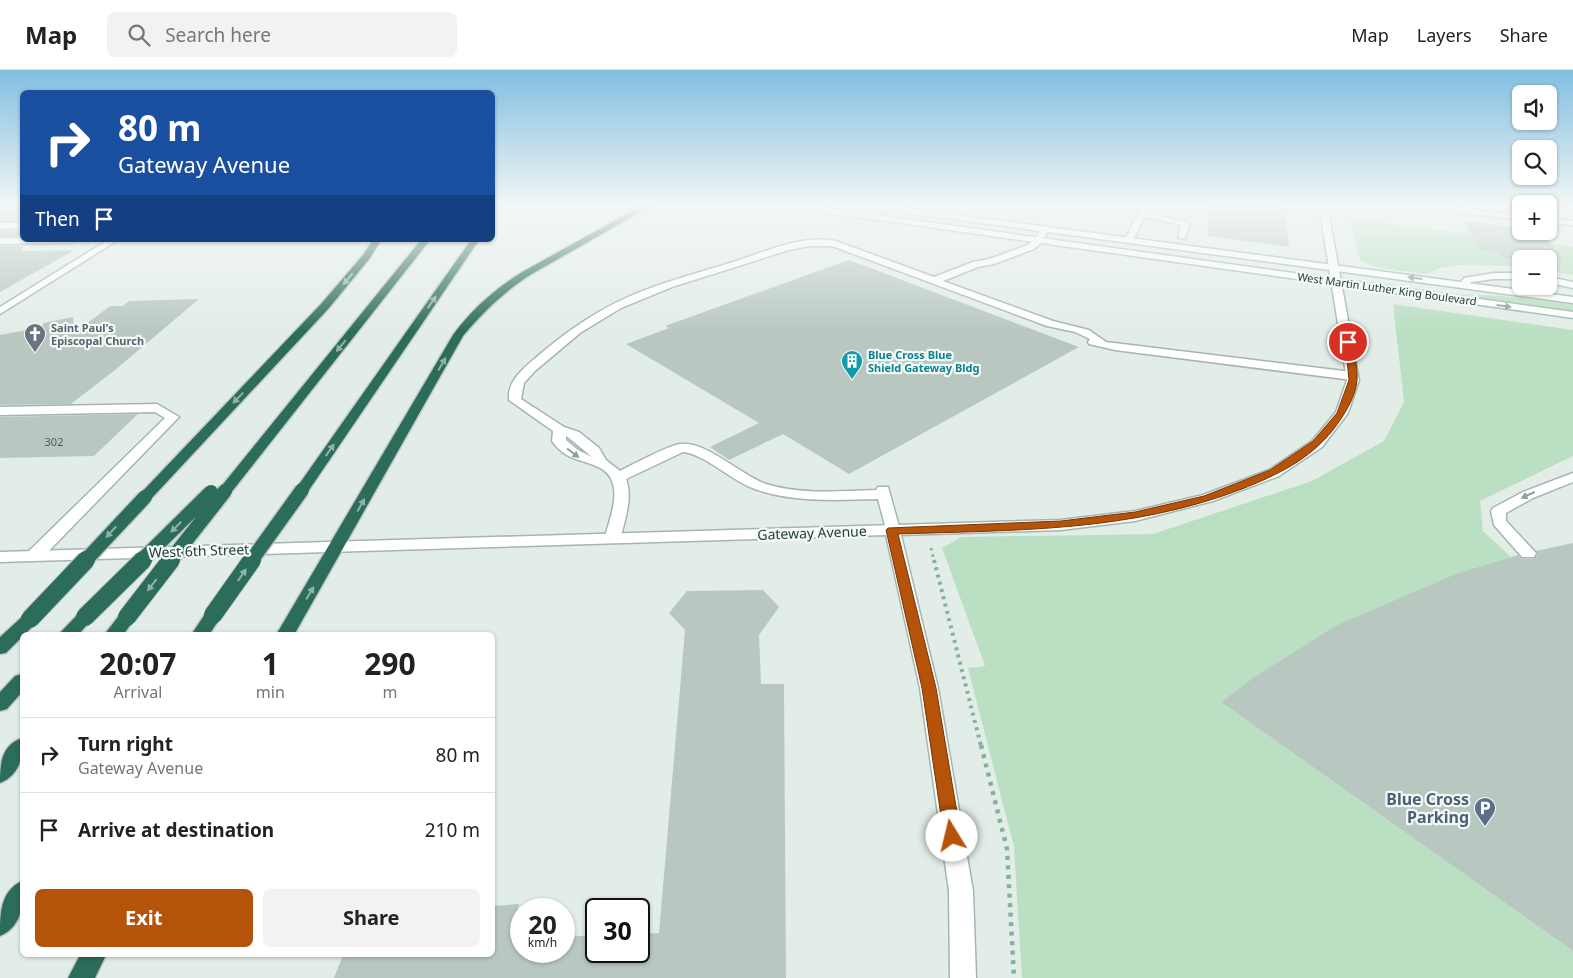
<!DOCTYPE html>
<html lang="en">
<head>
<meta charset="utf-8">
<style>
  body { margin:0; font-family:"Noto Sans",sans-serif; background:#f2f2f2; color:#222; height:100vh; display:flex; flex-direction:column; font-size:19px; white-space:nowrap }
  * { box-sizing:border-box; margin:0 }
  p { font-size:16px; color:#767676 }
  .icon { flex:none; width:28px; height:28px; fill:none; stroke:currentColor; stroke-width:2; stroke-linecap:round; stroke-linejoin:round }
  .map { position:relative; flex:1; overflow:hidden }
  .side { position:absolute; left:20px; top:562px; width:475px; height:325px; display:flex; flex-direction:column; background:#fff; border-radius:8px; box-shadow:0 1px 4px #0004 }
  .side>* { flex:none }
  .banner { position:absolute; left:20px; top:20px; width:475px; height:152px; border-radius:8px; box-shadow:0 1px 4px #0004; background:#1a4fa0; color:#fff; overflow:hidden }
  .buttons { position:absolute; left:1512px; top:15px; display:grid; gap:10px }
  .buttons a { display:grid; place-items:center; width:45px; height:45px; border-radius:8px; background:#fff; box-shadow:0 1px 4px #0004; font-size:25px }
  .speed { position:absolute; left:510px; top:828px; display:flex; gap:10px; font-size:25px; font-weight:700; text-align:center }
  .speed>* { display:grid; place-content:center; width:65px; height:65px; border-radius:50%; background:#fff; box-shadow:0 1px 4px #0004; line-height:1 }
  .speed small { font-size:12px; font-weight:400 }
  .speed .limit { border:2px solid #111; border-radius:8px; background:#fff; color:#111 }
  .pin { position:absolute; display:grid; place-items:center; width:42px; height:42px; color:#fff; margin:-21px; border:2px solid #fff; border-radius:50%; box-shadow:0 1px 5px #0007 }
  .me { position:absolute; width:55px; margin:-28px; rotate:351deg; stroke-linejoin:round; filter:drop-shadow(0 0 4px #0008) }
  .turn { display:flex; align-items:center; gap:18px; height:105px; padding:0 15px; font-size:22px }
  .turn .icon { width:65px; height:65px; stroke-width:2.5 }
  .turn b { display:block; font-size:35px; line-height:42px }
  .then { display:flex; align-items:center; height:48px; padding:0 15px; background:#0003; gap:10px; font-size:19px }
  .eta { display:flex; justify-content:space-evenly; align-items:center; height:85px; text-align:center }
  .eta b { font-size:30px; font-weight:700; line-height:35px }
  .action { display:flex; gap:10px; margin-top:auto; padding:10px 15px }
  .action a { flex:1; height:58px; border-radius:8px; background:#b45309; color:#fff; font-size:20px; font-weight:700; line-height:58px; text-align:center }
  .action a+a { background:#f2f2f2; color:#222 }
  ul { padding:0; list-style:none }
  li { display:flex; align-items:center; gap:15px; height:75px; padding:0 15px; border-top:1px solid #e0e0e0 }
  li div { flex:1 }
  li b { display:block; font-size:19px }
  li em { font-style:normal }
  header { display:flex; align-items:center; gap:30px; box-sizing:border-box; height:70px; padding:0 25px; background:#fff; border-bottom:1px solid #e0e0e0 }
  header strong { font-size:24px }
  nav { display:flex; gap:28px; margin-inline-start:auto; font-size:18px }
  .search { width:350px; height:45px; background:#f2f2f2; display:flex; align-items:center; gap:12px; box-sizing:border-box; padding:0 18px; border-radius:8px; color:#767676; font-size:19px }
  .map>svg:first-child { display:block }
</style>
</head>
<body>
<header>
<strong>Map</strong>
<div class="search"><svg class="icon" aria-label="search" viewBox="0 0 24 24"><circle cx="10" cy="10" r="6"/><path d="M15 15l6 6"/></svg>Search here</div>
<nav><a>Map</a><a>Layers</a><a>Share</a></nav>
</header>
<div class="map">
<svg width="1573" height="908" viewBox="0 0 1573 908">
  <rect width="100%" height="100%" fill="#e3ede8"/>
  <path fill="#bbdfc2" d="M1349,149L1490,166L1494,171L1474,169L1480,180L1497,182L1501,188L1510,189L1515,196L1458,195L1440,198L1427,204L1380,198L1365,193L1360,189Z
    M1534,171L1573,177V205L1549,201V189L1546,188L1563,190Z
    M1464,224L1502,226L1573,234V242L1509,234Z
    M1393,234L1573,260V386L1480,431L1483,461L1511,487L1335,556L1254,607L1221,632L1573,881V908H1022L1014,777L968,598L985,596L942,478L962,467L1153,464L1312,411L1384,371L1404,332Z"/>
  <path fill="#b8c8c0" d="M0,135H22V151H0Z
    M1210,135L1284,136L1289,177L1208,166Z
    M1463,151L1521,158V161H1541L1563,190L1546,188L1521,189V190L1501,188L1497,182L1480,180Z
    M22,160V166H0V161Z
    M0,176H22V181L75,180L0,222Z
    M849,190L1079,277L849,404L783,364L729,390L710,377L759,353L626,274L669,258L665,256Z
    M199,229L115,300L71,334L0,335V265L43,257V253L73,247L74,263L110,236H123L129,231Z
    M138,344L94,386L0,388V347Z
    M1573,473V881L1221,632L1254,607L1335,556L1456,504L1518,485L1522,489H1534L1538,484L1536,481Z
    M763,520L779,537L759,565L761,614H784L786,908H334L343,885H492V836L519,834L514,854H521V881H564V867L596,865V881H639V864L659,863L685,560L669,543L687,521Z"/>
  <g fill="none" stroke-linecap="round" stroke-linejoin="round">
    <g stroke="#a5b5af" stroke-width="3">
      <path id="service" d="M1142,135L1149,137L1146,143L1188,152L1189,154L1185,169L1178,167L1181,155L1144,147L1132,172H1126L1125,170Z
        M1410,135H1436L1521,146V150L1414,137Z
        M1549,149L1573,151V155L1549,153Z
        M0,153H22V158L0,159Z
        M1042,157L1049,159L1041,173L1034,179L994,194L978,197L943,211L1053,251L1089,260L1106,272L1352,302L1358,306L1352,310L1115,280L1089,274L1088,272L1090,269L1075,262L1047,256L832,176H809L789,180L672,217L621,238L580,263L535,301L524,313L521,329L564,357L579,362L599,378L606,390L620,401C634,394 667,376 680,374C707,371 740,405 766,414C801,425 840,421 876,420L878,417H888L900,460L897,463H887L878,429C837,430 794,433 755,419C731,411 707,385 683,382L626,409C633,428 625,450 620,469L617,472H607L604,469C611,446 627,408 596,396C577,388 566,390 552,371L553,361L509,330C507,310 525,297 539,285C566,262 596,241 628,227C662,212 698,203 733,192C765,182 801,164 836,171L934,207L973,192L989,189L1028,175L1035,169ZM566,366L569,368L592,387L578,380L566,370Z
        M0,168H22V170H75L71,173L0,174Z
        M1494,203H1521V209H1494L1471,212L1467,217L1464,218L1459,215L1464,208Z
        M1549,207L1573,212V218L1549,213Z
        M157,334L179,347L40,490H28L26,486L28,482L165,348L155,342L0,345V337Z
        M1573,403V412L1533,428L1506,443V451L1536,483L1534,487H1522L1494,455L1491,441L1493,438L1523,422Z"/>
    </g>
    <g stroke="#a5b5af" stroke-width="3">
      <path id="minor" d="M1319,135H1327L1359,310L1348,343L1322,377L1279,406L1213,431L1135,451L1061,460L901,465L938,618L973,821L976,908H950L949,821L920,618L886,465L0,492V482L1061,450L1135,441L1203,425L1269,400L1312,371L1336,342L1347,310Z
        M108,170H118L0,244V237Z"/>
    </g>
    <g stroke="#a0b9af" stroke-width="3">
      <path id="secondary" d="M782,135H805L1573,242V248L786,137Z
        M859,135H883L1573,227V233L863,137Z"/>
    </g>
    <g stroke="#c1c9c6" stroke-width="3">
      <path id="motorway" d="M495,135H503L492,146V138Z
        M643,135H653L530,205C504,222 483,242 463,266L294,565H276L453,265C472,239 496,218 524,201Z
        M373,170H381L370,188L329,238L150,430H140L138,427L140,424L321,234L363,185Z
        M421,170H430L230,424H220L218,421L220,418Z
        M471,170H479L307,423H297L295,420Z
        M213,539L219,541L222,545L209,565H191L207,541Z
        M85,541L91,543L94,547L78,565H58L79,543Z
        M127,541L133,543L136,547L123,565H104L121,543Z
        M30,543L36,545L39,549L36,553L6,583L0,584V567L24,545Z
        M22,604V622L7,639L0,641V622L15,606Z
        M22,668C24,686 19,706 0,713C0,694 1,675 22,668Z
        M22,811C25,832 22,857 0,866C0,844 0,821 22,811Z
        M80,885H106L95,908H68Z"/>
    </g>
    <path stroke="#82b29f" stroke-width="3" stroke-dasharray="2.5 4" stroke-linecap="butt" d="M931,478L934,491"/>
    <path stroke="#82b29f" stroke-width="4" stroke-dasharray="3 4.5" stroke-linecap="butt" d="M934,490L981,676"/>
    <path stroke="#82b29f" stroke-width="4.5" stroke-dasharray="4 5.5" stroke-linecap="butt" d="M981,675L1007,779L1014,908"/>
    <use href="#service" fill="#fff" fill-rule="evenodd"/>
    <use href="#minor" fill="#fff" fill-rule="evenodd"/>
    <use href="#secondary" fill="#fff" fill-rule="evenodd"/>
    <use href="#motorway" fill="#2c6c5a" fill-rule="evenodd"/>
    <g stroke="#c1c9c6" stroke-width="17" stroke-linecap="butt">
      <path id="motorway-bridge-far1" d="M85,491L145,427
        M141,491L211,422
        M170,491L225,421
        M251,491L302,420"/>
    </g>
    <g stroke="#c1c9c6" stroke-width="20" stroke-linecap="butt">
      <path id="motorway-bridge" d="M213,545L252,490
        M85,547L143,490
        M127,547L171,490
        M30,549L86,490"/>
    </g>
    <use href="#motorway-bridge-far1" stroke="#2c6c5a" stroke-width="14"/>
    <use href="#motorway-bridge" stroke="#2c6c5a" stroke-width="18"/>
  </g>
  <defs><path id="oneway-solid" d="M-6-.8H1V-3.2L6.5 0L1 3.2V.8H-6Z" transform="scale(1.25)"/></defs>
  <g fill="#909f9a">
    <use href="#oneway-solid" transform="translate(1415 208) rotate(-172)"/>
    <use href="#oneway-solid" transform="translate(1504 236) rotate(8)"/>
    <use href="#oneway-solid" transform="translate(573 383) rotate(37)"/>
    <use href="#oneway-solid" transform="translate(1528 425) rotate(155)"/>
  </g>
  <g fill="#90b2a8">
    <use href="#oneway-solid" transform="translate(348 209) rotate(130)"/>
    <use href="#oneway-solid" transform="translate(432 232) rotate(-55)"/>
    <use href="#oneway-solid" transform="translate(341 276) rotate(129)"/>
    <use href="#oneway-solid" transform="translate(442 294) rotate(-60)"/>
    <use href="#oneway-solid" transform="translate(238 328) rotate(134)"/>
    <use href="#oneway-solid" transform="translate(330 380) rotate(-55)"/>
    <use href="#oneway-solid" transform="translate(361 435) rotate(-60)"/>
    <use href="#oneway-solid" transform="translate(176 457) rotate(135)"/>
    <use href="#oneway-solid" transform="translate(111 462) rotate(133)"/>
    <use href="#oneway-solid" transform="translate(242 505) rotate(-55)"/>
    <use href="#oneway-solid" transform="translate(152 515) rotate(128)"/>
    <use href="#oneway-solid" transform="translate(310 523) rotate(-59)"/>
  </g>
  <linearGradient id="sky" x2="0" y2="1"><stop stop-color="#82bee0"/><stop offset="0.52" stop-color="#f2f7f5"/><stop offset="1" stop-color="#f2f7f5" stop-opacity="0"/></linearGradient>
  <rect width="1573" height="262" fill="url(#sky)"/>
  <path fill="#b45309" stroke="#753606" d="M1345,270L1352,272C1354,284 1358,298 1357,310C1356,327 1343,347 1333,360C1309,390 1277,405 1242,419C1130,462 1016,460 898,464L936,618L961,766L958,771L952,773L947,771L944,766L922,618L886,460L888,458L1061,451L1135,442L1204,426L1270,400L1313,371L1337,343L1349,310Z"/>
  <defs>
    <g id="church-pin" transform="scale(1.125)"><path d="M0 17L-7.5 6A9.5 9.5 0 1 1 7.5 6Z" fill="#6b7280" stroke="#f3f9f6"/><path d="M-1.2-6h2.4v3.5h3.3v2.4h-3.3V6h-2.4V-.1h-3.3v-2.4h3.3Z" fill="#fff"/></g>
    <g id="building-pin" transform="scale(1.125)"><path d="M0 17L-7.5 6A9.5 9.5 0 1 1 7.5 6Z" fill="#0f9aa8" stroke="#f3f9f6"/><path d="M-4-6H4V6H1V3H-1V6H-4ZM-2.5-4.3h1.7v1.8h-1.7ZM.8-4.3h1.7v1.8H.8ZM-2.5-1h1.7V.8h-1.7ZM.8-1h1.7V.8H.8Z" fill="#fff"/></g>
    <g id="parking-pin" transform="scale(1.125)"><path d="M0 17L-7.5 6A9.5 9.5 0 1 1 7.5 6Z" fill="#5c6f8a" stroke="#f3f9f6"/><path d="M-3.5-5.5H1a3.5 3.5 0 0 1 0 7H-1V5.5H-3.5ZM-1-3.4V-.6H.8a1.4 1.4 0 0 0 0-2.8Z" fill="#fff"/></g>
  </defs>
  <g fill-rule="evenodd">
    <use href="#church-pin" x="35" y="264"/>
    <use href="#building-pin" x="852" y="291"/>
    <use href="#parking-pin" x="1485" y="738"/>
  </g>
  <g text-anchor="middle" stroke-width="4.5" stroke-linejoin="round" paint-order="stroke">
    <g font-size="11" fill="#223f35" stroke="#f3f9f6">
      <text transform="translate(1387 219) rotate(8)" y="4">West Martin Luther King Boulevard</text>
    </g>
    <g font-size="11" font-weight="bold" fill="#5b616d" stroke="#f3f9f6" text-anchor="start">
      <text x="51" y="262">Saint Paul's<tspan x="51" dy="13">Episcopal Church</tspan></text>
    </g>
    <g font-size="11" font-weight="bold" fill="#0d838f" stroke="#f3f9f6" text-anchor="start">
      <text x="868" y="289">Blue Cross Blue<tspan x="868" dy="13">Shield Gateway Bldg</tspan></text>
    </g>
    <g font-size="11" fill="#486158">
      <text x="54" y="376">302</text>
    </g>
    <g font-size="14" fill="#223f35" stroke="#f3f9f6">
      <text transform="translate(812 463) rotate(-2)" y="5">Gateway Avenue</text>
      <text transform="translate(199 481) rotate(-2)" y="5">West 6th Street</text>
    </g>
    <g font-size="16" font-weight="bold" fill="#4e5e75" stroke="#f3f9f6" text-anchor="end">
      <text x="1469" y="735">Blue Cross<tspan x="1469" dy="18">Parking</tspan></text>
    </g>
  </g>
</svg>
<div class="buttons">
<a><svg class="icon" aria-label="sound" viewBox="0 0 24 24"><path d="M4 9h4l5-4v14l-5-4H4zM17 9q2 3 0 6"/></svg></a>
<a><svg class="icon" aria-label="search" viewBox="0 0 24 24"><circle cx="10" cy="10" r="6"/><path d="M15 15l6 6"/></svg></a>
<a>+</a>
<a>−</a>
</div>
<div class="speed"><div>20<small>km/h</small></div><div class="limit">30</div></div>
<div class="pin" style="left:1348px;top:272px;background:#d93025"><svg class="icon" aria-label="arrive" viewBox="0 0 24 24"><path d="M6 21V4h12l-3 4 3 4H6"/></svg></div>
<svg class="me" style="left:952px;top:766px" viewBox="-20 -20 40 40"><circle r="19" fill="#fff"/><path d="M0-13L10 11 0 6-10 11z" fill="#b45309"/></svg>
<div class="banner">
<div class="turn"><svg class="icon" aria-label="right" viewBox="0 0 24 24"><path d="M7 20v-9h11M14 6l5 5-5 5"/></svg><div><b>80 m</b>Gateway Avenue</div></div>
<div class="then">Then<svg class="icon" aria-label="arrive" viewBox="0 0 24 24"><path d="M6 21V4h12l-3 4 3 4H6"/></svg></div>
</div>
<section class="side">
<div class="eta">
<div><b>20:07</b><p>Arrival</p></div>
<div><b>1</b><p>min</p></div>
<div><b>290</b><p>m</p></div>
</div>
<ul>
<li><svg class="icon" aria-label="right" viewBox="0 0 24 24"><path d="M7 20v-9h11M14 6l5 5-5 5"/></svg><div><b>Turn right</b><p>Gateway Avenue</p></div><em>80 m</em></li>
<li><svg class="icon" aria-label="arrive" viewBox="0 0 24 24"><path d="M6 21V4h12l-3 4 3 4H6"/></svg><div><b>Arrive at destination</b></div><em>210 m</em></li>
</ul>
<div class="action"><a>Exit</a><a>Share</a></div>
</section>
</div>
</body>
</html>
